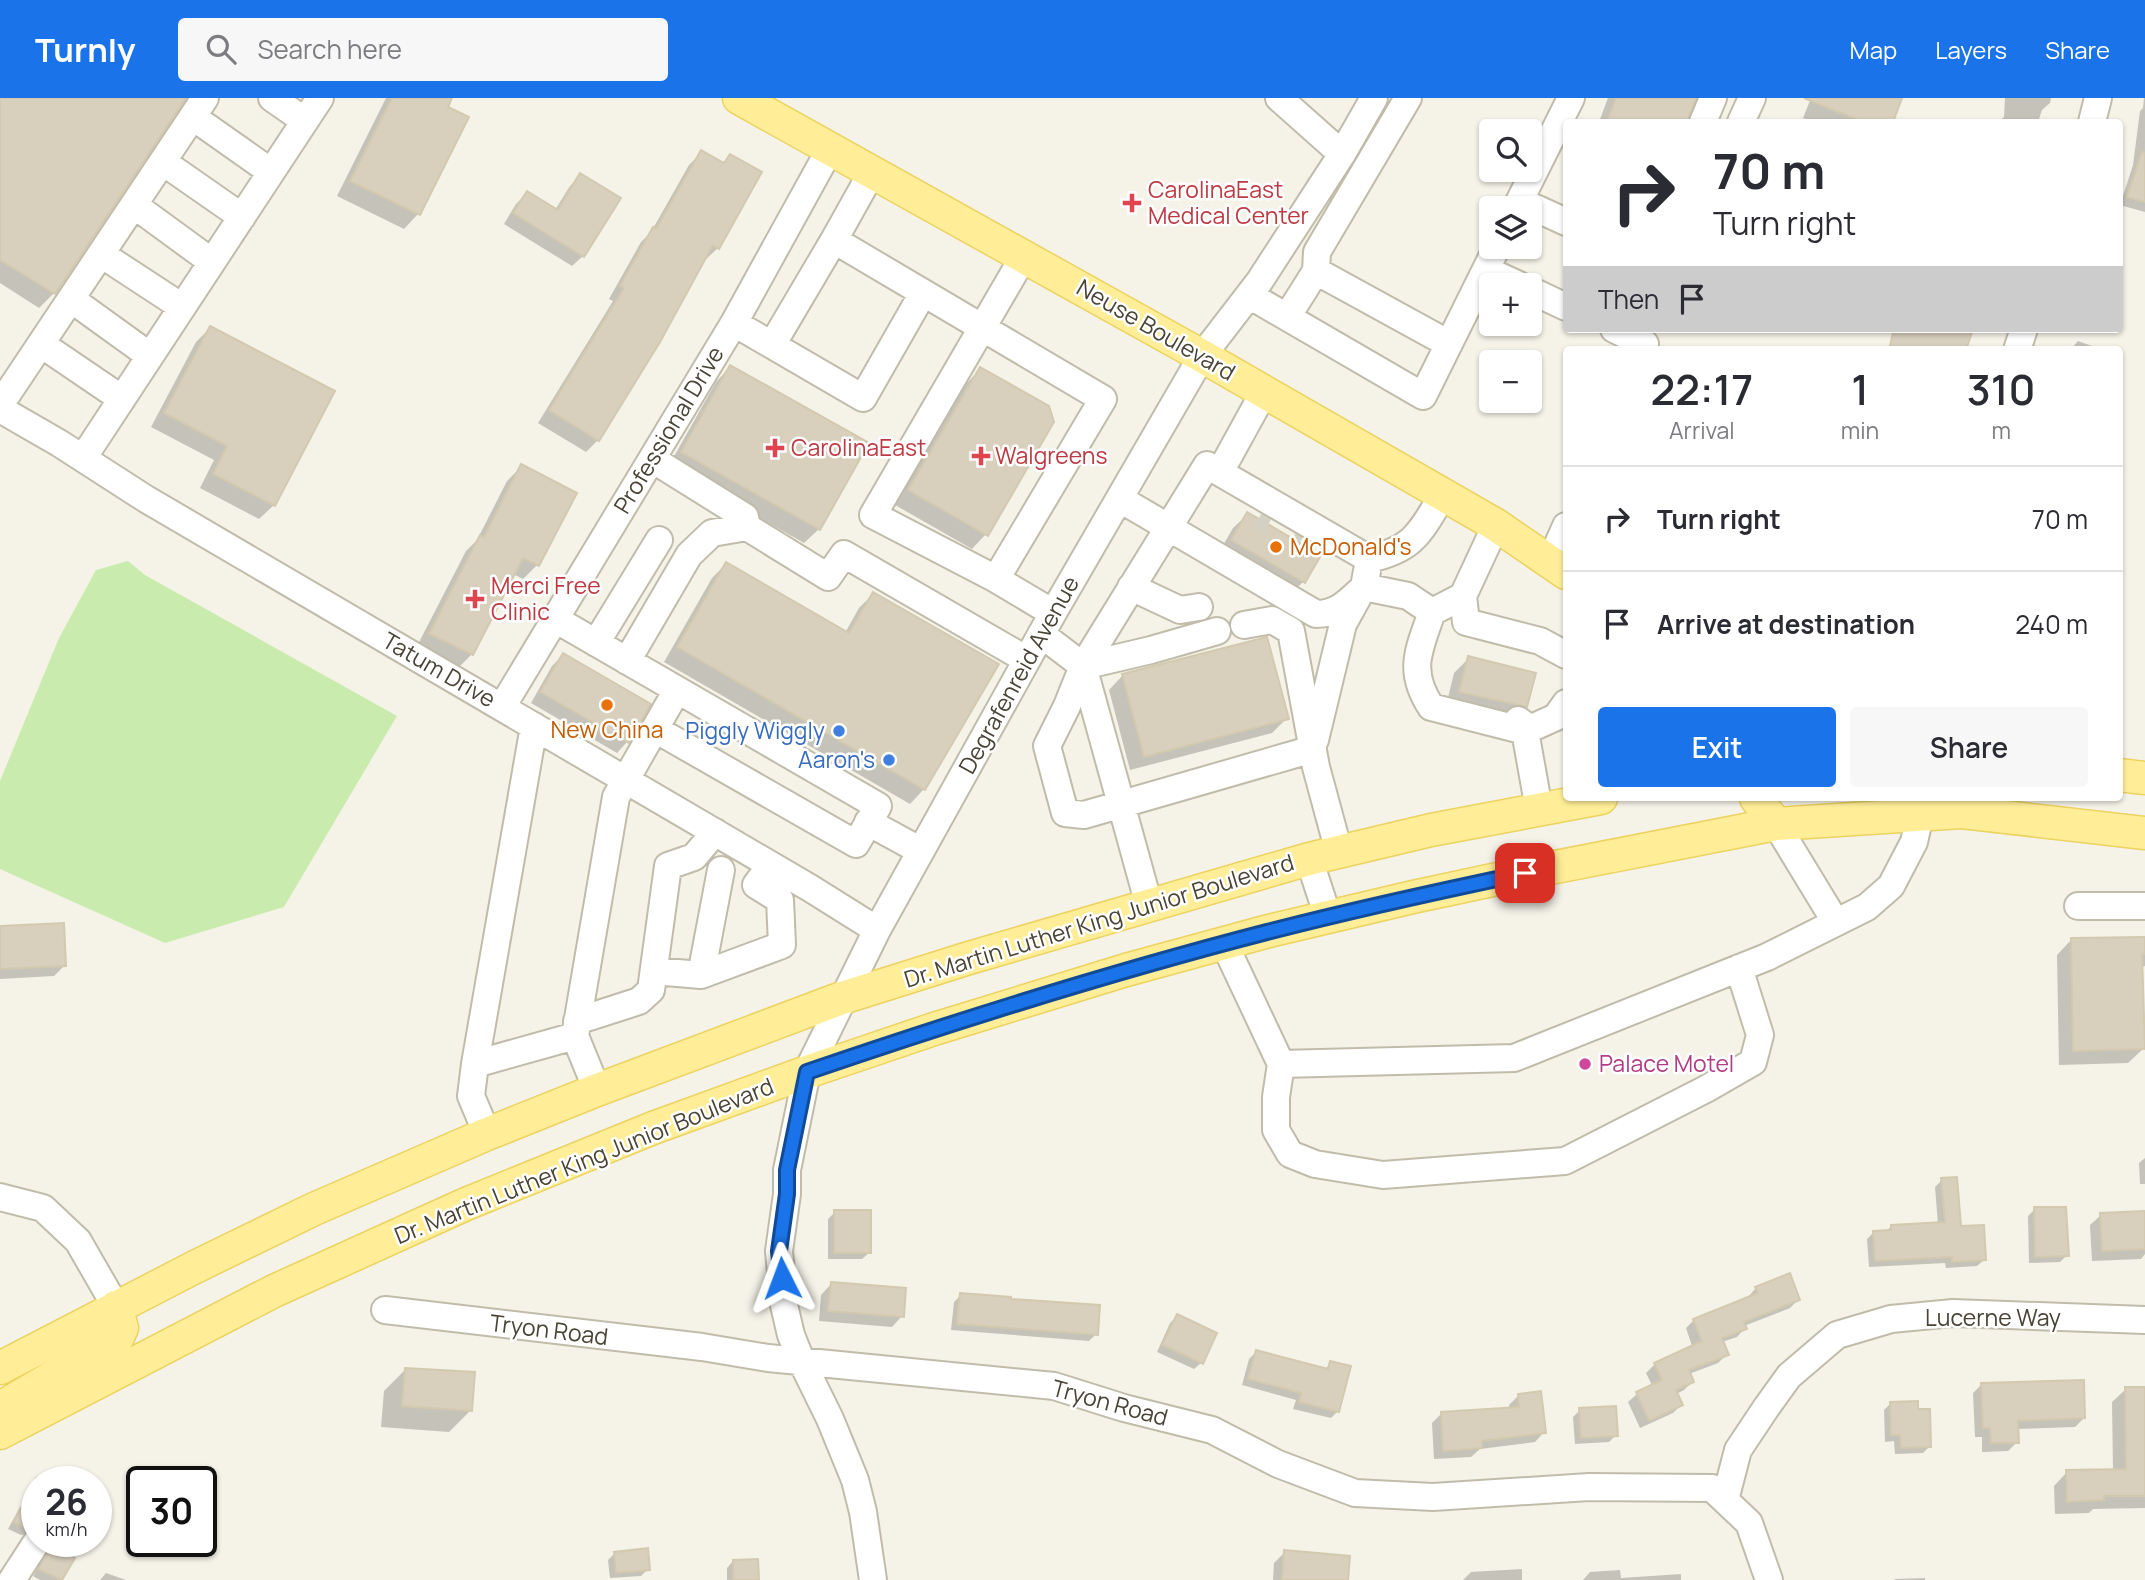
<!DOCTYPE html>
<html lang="en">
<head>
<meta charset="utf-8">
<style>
  body { margin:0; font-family:Manrope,sans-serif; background:#f7f7f7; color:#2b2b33; height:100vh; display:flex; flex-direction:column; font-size:26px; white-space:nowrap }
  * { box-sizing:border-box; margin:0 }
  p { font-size:23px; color:#7c7c81 }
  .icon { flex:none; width:38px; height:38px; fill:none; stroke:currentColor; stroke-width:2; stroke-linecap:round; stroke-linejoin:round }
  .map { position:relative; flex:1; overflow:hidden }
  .details { position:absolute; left:1563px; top:248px; width:560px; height:455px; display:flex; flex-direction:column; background:#fff; border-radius:7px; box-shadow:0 2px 5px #0004 }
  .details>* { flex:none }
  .hud { position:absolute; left:1563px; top:21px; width:560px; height:214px; border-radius:7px; box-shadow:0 2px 5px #0004; background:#fff; color:#2b2b33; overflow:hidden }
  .fabs { position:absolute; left:1479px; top:21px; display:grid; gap:14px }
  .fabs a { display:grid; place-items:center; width:63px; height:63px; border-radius:7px; background:#fff; box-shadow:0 2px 5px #0004; font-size:35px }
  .speed { position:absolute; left:21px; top:1368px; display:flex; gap:14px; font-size:35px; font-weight:700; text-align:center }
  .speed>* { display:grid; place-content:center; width:91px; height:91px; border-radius:50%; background:#fff; box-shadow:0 2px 5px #0004; line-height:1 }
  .speed small { font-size:18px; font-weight:400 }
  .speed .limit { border:4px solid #111; border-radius:10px; background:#fff; color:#111 }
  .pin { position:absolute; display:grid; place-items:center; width:60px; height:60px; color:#fff; margin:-30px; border-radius:14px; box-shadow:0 4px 10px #0006 }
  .me { position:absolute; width:77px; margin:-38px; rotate:357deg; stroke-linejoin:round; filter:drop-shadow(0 0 5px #0008) }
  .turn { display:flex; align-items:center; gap:24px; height:147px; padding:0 35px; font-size:32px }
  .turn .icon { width:91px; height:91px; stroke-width:2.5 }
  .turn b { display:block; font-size:49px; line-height:60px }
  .then { display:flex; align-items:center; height:66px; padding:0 35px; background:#0003; gap:14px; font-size:26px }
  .eta { display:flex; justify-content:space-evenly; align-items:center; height:119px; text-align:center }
  .eta b { font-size:42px; font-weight:600; line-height:49px }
  .action { display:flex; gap:14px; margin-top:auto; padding:14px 35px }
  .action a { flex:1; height:80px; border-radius:7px; background:#1a73e8; color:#fff; font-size:28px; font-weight:600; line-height:80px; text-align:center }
  .action a+a { background:#f7f7f7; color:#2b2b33 }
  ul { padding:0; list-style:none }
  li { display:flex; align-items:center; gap:21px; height:105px; padding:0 35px; border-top:2px solid #e1e1e2 }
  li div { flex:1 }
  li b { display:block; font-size:26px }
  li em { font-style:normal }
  header { display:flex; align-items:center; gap:42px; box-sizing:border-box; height:98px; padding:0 35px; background:#1a73e8; color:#fff }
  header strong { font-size:33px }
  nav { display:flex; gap:38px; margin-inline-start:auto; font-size:24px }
  .search { width:490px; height:63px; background:#f7f7f7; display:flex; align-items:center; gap:18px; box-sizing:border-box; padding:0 24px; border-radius:7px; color:#7c7c81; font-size:26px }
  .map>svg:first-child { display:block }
</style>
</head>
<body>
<header>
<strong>Turnly</strong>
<div class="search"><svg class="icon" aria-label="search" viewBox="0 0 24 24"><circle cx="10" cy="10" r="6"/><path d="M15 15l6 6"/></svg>Search here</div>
<nav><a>Map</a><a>Layers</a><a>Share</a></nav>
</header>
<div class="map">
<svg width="2145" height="1482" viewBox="0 0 2145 1482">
  <rect width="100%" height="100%" fill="#f5f3e8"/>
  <path fill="#c9ecae" d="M128,463L145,477L397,618L284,809L165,845L0,771V683L59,540L96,472Z"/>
  <path fill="#0003" d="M0,0H184L54,195L39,210L0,185Z
    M386,0H450L445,10L466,20L418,116L404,131L337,98Z
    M1608,0H1694L1686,24H1599Z
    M1811,0H1901L1891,24H1814L1803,20Z
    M2005,0H2051L2050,5L2042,12L2038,24H1998L2004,19Z
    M2144,0H2145V114L2120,107L2133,67L2140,13L2143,10Z
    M702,54L722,66L730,58L718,150L705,162L703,161L598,342L586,354L538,325L613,203L609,201L641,144L651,134L689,67Z
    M581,77L583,158L572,168L504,126L516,106L527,95L555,112L570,88Z
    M210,230L274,407L259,421L200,390L214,362L151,329L196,244Z
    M2078,243L2103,252H2070Z
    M730,269L867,346L819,431L804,445L668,369L716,284Z
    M980,271L986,436L972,451L895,407L966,286Z
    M521,369L538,466L523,481L513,476L472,556L457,571L416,550L466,453L477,442L507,383Z
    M1248,416L1303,484L1289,498L1218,456L1233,430Z
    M726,466L845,535L859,510L873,496L924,691L910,706L664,564L712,480Z
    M563,557L649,607L627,644L617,655L531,605L552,568Z
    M1469,560L1526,609L1512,623L1446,608L1454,575Z
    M1123,577L1287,620L1272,635L1130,672L1109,592Z
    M0,830L65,867L54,878L0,881Z
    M2145,841V868L2141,869L2143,951L2128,965L2059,967L2057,857L2071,842Z
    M2145,1060V1086H2140L2139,1065Z
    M1942,1082L1960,1130L1984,1162L1977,1168L1946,1170L1945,1165L1869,1169L1867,1141L1874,1134H1886L1891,1128L1938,1126L1935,1089Z
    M2035,1111L2067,1157L2060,1164L2029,1165L2028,1118Z
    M835,1114L869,1155L862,1161H828V1121Z
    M2145,1114V1156L2141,1161L2092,1163L2090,1127L2101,1117Z
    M831,1186L902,1218L892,1229L819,1223L821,1197Z
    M1756,1190L1798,1202L1790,1210L1744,1228L1745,1230L1737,1239L1722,1244L1727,1256L1718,1265L1689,1276L1692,1284L1684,1292L1676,1296L1681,1307L1673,1315L1640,1330L1628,1304L1637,1296L1653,1289L1646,1275L1655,1266L1692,1248L1686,1230L1694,1222L1749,1201L1748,1199Z
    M961,1197L1096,1236L1089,1243L951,1232L954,1204Z
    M1177,1218L1201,1265L1194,1271L1157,1254L1170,1225Z
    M1256,1254L1324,1272L1331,1265L1338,1313L1331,1320L1293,1311L1296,1302L1242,1287L1249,1261Z
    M405,1272L471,1312L449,1334L381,1329L384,1293Z
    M1982,1286L2084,1320L2075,1329L2016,1331L2017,1344L2008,1353L1982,1354V1339H1975L1973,1295Z
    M2126,1291H2145V1410L2093,1411L2089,1415L2055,1416L2054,1388L2067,1374L2113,1373L2112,1304Z
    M1519,1297L1544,1334L1535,1344L1480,1351L1471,1359L1434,1361L1432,1325L1442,1315L1510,1311L1509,1307Z
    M1891,1305L1916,1313L1929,1349L1923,1355L1895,1356L1894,1343L1885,1344L1884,1312Z
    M1580,1312L1616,1337L1609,1344L1575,1346L1573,1319Z
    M26,1402L37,1407V1429L30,1436L21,1437L8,1431L20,1409Z
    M52,1449L72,1460L60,1482H40L33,1478L45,1456Z
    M1285,1454L1346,1482H1273L1274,1465Z
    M615,1455L648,1471L641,1478L610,1480L608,1462Z
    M733,1463L757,1482H727V1470Z
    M1522,1471V1482H1533H1463L1471,1474Z
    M1620,1472L1621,1480L1681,1476V1482H1583L1590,1474Z
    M106,1475L126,1482H100Z
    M1925,1480V1482H1894L1895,1481Z"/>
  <path fill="#d8d0bd" stroke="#d3c9af" stroke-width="2" d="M0,0H186L55,196L0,162Z
    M392,0H452L448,9L469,19L420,117L350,83Z
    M1616,0H1696L1687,24H1607Z
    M1804,0H1902L1893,24H1854L1856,21Z
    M701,52L724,65L730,56L762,74L719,151L713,147L660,244L599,343L549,312L624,190L620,188L653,129L656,131Z
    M2142,54L2145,55V104L2127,99Z
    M580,75L621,100L584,159L513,115L527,93L558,112Z
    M210,228L335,293L275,408L213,376L227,348L164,315Z
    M1894,231H1973L1966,252H1889Z
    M730,267L869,345L820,432L681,354Z
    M980,269L1049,308L1054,324L988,438L908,392Z
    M521,366L577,395L539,468L523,460L473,557L429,536L480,437L484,439Z
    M1247,414L1321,457L1305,485L1231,442Z
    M726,464L849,535L873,494L999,566L925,692L677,549Z
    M1267,539L1289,621L1144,659L1122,576Z
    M563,555L651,606L629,645L540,594Z
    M1468,558L1536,575L1527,609L1459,594Z
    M64,825L66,868L0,871V828Z
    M2145,839V856H2142L2145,951L2073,953L2071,840Z
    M1957,1079L1961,1128L1984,1127L1986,1162L1952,1164V1159L1875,1163L1873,1133L1891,1132V1127L1945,1124L1941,1080Z
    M2034,1109H2066L2069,1158L2035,1159Z
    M834,1112H871V1155H834Z
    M2145,1113V1151L2102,1153L2100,1115Z
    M1790,1175L1800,1202L1744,1224L1747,1231L1722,1240L1729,1257L1689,1272L1694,1284L1676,1292L1683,1307L1649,1323L1636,1294L1662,1282L1654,1265L1702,1243L1693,1221L1758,1195L1755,1189Z
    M831,1184L906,1190L904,1219L828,1213Z
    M960,1195L1011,1199V1201L1100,1207L1098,1237L957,1226Z
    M1177,1216L1217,1235L1203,1266L1162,1247Z
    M1256,1252L1328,1271L1330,1263L1351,1268L1339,1314L1299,1304L1301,1295L1248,1281Z
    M405,1270L475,1274L472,1313L402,1308Z
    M2084,1282L2085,1320L2018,1323L2019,1345H1991L1990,1330H1983L1981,1285Z
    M2125,1289H2145V1398H2104V1402L2067,1404L2066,1372L2126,1371Z
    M1541,1293L1546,1335L1482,1343V1350L1443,1353L1441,1314L1519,1309L1518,1296Z
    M1918,1303V1311H1930L1931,1349L1901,1350L1900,1337H1891L1890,1304Z
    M1616,1308L1618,1338L1581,1340L1579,1310Z
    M37,1379V1429L28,1431L14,1424Z
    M52,1447L75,1460L62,1482L38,1471Z
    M648,1450L650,1472L616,1475L614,1454Z
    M1284,1452L1350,1458L1348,1482H1282Z
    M758,1461L759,1482H733V1462Z"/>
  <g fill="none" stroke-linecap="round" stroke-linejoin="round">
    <path stroke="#d3d0c4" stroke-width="26" stroke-dasharray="26 13" stroke-linecap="butt" d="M1260,418L1270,423
      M1294,438L1301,442"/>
    <g stroke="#c1bcaa" stroke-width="30">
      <path id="minor" d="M272,0L305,23
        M1279,0L1342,56
        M193,19L271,74
        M1703,24L1713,0
        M1741,24L1752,0
        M2092,24L2098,0
        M163,64L242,119
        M1520,103L1566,124
        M134,107L212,164
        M1516,110L1571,0
        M834,142L872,74
        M101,156L182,209
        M1486,172L1519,187
        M1316,173L1449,246
        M1530,192L1566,209
        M1249,197L1423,298L1497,149
        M71,201L150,258
        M1287,219L1316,173L1317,154L1408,0
        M734,225L772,247L834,142L1103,301L996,481L1053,515
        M1614,231L1645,246
        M41,246L122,301
        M772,247L863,300L923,195
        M2017,252L2024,231
        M0,307L205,0
        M0,311L59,345L146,401L810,790L877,832
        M83,360L320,0
        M652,361L745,419L747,429
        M1220,374L1264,294
        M1120,401L1316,516C1338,516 1349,503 1364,489
        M1496,427L1463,498L1432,514C1419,552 1407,572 1431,609L1525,633L1539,711
        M1550,464L1566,428
        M1367,473L1364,489L1408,498L1432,514
        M996,481L873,417L1024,158
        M1131,489L1180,512L1199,509
        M1463,498L1466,524L1540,543L1566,557
        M555,521L878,708L856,746L655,631
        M1244,527L1272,522L1291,533L1316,669L1339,754
        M1041,536L1083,568L1149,807
        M596,545L659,442
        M627,563L689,457L712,435L747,429L828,479L844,456L1027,562
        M1083,568L1151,552L1217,533
        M502,609L734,225L830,51
        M1518,622L1526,628L1525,633L1556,619L1566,605
        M1315,642L1343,526L1358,499
        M1313,651L1084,717L1065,715L1047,648L1067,608L1083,568L1207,367L1369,461C1415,451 1420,434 1443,397
        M868,724L921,753
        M1776,726L1835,823
        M1309,761L1328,819
        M2078,808H2145
        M1224,845L1281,966L1514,960L1767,859L1867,809L1891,788L1914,744L1920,717
        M654,873L701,877L782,847L780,802L756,787L770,768
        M701,877L721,772
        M577,923L639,903L651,892L668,768L694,759L715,734
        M575,938L597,992
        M475,966L534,628
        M1281,966L1276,999V1032L1290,1056L1315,1066L1383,1077L1565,1063L1706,991L1753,964L1760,937L1739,870
        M487,1036L471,998L475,966L575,938L616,699L677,592
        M0,1099L43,1110L78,1143L116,1209
        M385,1212L702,1249L768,1260L1054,1288L1124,1310L1212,1332L1278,1366L1355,1395L1433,1399L1589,1389L1712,1390L1749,1425L1769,1482
        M1725,1402L1738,1352L1766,1310L1789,1278L1837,1237L1891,1221L1953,1215L2145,1222
        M12,1482L36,1445
        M873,1482L863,1414L855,1382L830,1321L801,1262L791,1237L784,1207L779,1153L787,1096V1072L807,974L877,832L1053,515L1202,258L1259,184L1342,56L1374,0"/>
    </g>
    <g stroke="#ecd25f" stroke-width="35">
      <path id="major" d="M739,0L1202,258L1496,427L1566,475
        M2119,677L2145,680
        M1756,700L1776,726
        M0,1270L195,1169L314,1111L487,1036L597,992L842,900L969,860L1309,761L1431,732L1601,700
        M0,1310L117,1241L122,1230L116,1209
        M0,1335L274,1193L466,1106L653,1030L807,974L934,931L1126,872L1269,833L1413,799L1525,775L1776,726L1962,714L2145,735"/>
    </g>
    <use href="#minor" stroke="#fff" stroke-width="26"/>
    <use href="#major" stroke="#ffee97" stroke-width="32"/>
  </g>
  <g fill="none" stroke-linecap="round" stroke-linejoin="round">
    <g stroke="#114b97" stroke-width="18">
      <path id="route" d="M782,1180L779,1153L787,1096V1072L807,974C959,922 1112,874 1267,834C1352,812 1439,793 1525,775"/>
    </g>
    <use href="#route" stroke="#1a73e8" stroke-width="12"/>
  </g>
  <g fill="#e0444e" stroke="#fff" stroke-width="2.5">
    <path d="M1128.5 94.5h7v7h7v7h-7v7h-7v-7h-7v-7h7z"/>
    <path d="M771.5 339.5h7v7h7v7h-7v7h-7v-7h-7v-7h7z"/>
    <path d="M977.5 347.5h7v7h7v7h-7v7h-7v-7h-7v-7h7z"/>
    <path d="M471.5 490.5h7v7h7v7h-7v7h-7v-7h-7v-7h7z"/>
  </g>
  <g fill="#e8710a" stroke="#fff" stroke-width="2.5">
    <circle cx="1276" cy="449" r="7"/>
    <circle cx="607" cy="607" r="7"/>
  </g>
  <g fill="#3f7fe0" stroke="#fff" stroke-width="2.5">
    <circle cx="839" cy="633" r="7"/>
    <circle cx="889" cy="662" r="7"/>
  </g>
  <circle fill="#d1479c" stroke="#fff" stroke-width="2.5" cx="1585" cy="966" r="7"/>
  <g text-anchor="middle" stroke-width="5" stroke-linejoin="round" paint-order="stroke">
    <g font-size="23" fill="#be3a42" stroke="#fff" text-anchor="start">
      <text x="1148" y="100">CarolinaEast<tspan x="1148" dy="26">Medical Center</tspan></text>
      <text x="791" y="358">CarolinaEast</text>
      <text x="995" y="366">Walgreens</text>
      <text x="491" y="496">Merci Free<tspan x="491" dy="26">Clinic</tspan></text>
    </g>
    <g font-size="23" fill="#494436" stroke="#fff">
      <text transform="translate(1156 232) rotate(30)" y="8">Neuse Boulevard</text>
      <text transform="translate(669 332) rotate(-59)" y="8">Professional Drive</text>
      <text transform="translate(439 572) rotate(30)" y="8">Tatum Drive</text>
      <text transform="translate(1019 577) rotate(-61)" y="8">Degrafenreid Avenue</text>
      <text transform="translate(1099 823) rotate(-17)" y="8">Dr. Martin Luther King Junior Boulevard</text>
      <text transform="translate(584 1063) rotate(-22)" y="8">Dr. Martin Luther King Junior Boulevard</text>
      <text x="1993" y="1228">Lucerne Way</text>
      <text transform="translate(549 1232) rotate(7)" y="8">Tryon Road</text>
      <text transform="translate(1110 1305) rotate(15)" y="8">Tryon Road</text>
    </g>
    <g font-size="23" fill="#c56008" stroke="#fff" text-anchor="start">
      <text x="1290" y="457">McDonald's</text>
      <text x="607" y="640" text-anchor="middle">New China</text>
    </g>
    <g font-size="23" fill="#366cbe" stroke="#fff" text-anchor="end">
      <text x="825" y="641">Piggly Wiggly</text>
      <text x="875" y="670">Aaron's</text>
    </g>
    <g font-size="23" fill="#b23c85" stroke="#fff" text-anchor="start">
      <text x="1599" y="974">Palace Motel</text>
    </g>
  </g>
</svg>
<div class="fabs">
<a><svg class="icon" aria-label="search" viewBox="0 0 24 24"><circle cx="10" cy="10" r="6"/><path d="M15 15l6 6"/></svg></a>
<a><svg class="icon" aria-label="layers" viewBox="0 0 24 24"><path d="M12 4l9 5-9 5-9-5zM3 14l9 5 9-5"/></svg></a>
<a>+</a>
<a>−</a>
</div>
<div class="speed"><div>26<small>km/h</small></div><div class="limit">30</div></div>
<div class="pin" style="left:1525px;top:775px;background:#d93025"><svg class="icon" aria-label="arrive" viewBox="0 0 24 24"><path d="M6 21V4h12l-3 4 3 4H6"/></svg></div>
<svg class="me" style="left:782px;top:1180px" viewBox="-20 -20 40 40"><path d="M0-17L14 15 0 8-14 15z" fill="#1a73e8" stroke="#fff" stroke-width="4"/></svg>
<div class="hud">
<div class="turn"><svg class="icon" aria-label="right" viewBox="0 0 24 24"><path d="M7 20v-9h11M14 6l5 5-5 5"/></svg><div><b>70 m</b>Turn right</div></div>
<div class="then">Then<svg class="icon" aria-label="arrive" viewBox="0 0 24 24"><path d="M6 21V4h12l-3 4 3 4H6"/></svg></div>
</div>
<section class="details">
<div class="eta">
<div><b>22:17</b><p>Arrival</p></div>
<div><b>1</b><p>min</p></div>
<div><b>310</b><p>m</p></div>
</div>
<ul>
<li><svg class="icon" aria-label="right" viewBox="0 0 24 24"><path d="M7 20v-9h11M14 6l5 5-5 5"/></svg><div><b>Turn right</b></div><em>70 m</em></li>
<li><svg class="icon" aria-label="arrive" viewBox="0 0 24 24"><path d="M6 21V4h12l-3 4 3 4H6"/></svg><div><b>Arrive at destination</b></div><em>240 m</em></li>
</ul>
<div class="action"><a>Exit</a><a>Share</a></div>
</section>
</div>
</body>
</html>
